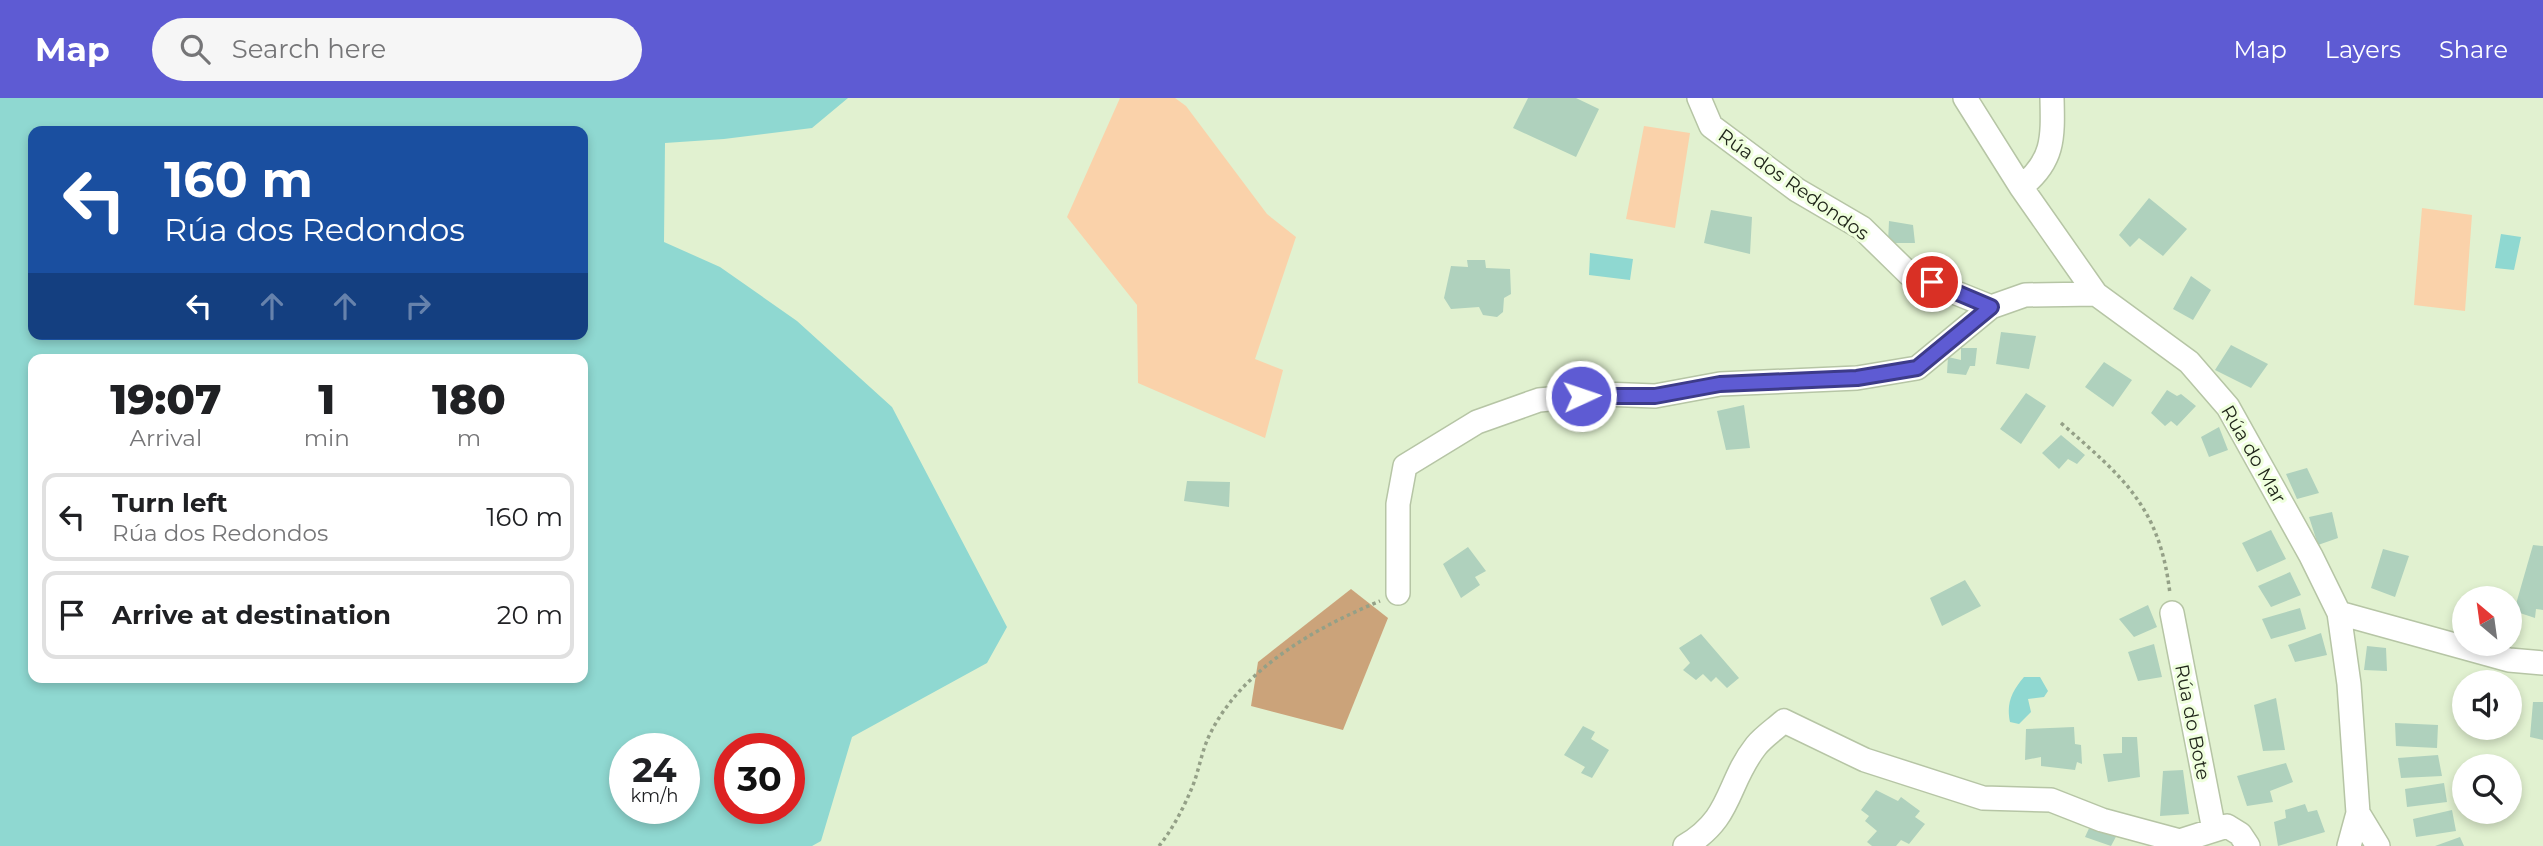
<!DOCTYPE html>
<html lang="en">
<head>
<meta charset="utf-8">
<style>
  body { margin:0; font-family:Montserrat,sans-serif; background:#f6f6f6; color:#202124; height:100vh; display:flex; flex-direction:column; font-size:26px; white-space:nowrap }
  * { box-sizing:border-box; margin:0 }
  p { font-size:23px; color:#757577 }
  .icon { flex:none; width:38px; height:38px; fill:none; stroke:currentColor; stroke-width:2; stroke-linecap:round; stroke-linejoin:round }
  .map { position:relative; flex:1; overflow:hidden }
  .sheet { position:absolute; left:28px; top:256px; width:560px; height:329px; display:flex; flex-direction:column; background:#fff; border-radius:14px; box-shadow:0 4px 10px #0003 }
  .sheet>* { flex:none }
  .banner { position:absolute; left:28px; top:28px; width:560px; height:214px; border-radius:14px; box-shadow:0 4px 10px #0003; background:#1a4fa0; color:#fff; overflow:hidden }
  .needle { width:46px; rotate:331deg }
  .tools { position:absolute; left:2452px; top:488px; display:grid; gap:14px }
  .tools a { display:grid; place-items:center; width:70px; height:70px; border-radius:50%; background:#fff; box-shadow:0 4px 10px #0003; font-size:35px }
  .speed { position:absolute; left:609px; top:635px; display:flex; gap:14px; font-size:35px; font-weight:700; text-align:center }
  .speed>* { display:grid; place-content:center; width:91px; height:91px; border-radius:50%; background:#fff; box-shadow:0 4px 10px #0003; line-height:1 }
  .speed small { font-size:18px; font-weight:400 }
  .speed .limit { border:10px solid #d22; background:#fff; color:#111 }
  .pin { position:absolute; display:grid; place-items:center; width:60px; height:60px; color:#fff; margin:-30px; border:4px solid #fff; border-radius:50%; box-shadow:0 2px 7px #0007 }
  .me { position:absolute; width:77px; margin:-38px; rotate:87deg; stroke-linejoin:round; filter:drop-shadow(0 0 5px #0008) }
  .turn { display:flex; align-items:center; gap:24px; height:147px; padding:0 21px; font-size:32px }
  .turn .icon { width:91px; height:91px; stroke-width:2.5 }
  .turn b { display:block; font-size:49px; line-height:60px }
  .lanes { display:flex; align-items:center; height:66px; padding:0 21px; background:#0003; justify-content:center; gap:35px; direction:ltr }
  .lanes .off { opacity:.35 }
  .eta { display:flex; justify-content:space-evenly; align-items:center; height:119px; text-align:center }
  .eta b { font-size:42px; font-weight:800; line-height:49px }
  ul { padding:0; list-style:none }
  li { display:flex; align-items:center; gap:21px; height:88px; margin:0 14px 10px; padding:0 7px; border:4px solid #e0e0e0; border-radius:14px }
  li div { flex:1 }
  li b { display:block; font-size:26px }
  li em { font-style:normal }
  header { display:flex; align-items:center; gap:42px; box-sizing:border-box; height:98px; padding:0 35px; background:#5e5bd3; color:#fff }
  header strong { font-size:33px }
  nav { display:flex; gap:38px; margin-inline-start:auto; font-size:24px }
  .search { width:490px; height:63px; background:#f6f6f6; display:flex; align-items:center; gap:18px; box-sizing:border-box; padding:0 24px; border-radius:38px; color:#757577; font-size:26px }
  .map>svg:first-child { display:block }
</style>
</head>
<body>
<header>
<strong>Map</strong>
<div class="search"><svg class="icon" aria-label="search" viewBox="0 0 24 24"><circle cx="10" cy="10" r="6"/><path d="M15 15l6 6"/></svg>Search here</div>
<nav><a>Map</a><a>Layers</a><a>Share</a></nav>
</header>
<div class="map">
<svg width="2543" height="748" viewBox="0 0 2543 748">
  <rect width="100%" height="100%" fill="#e1f1d0"/>
  <path fill="#fad2aa" d="M1120,0H1175L1186,8L1267,116L1296,139L1255,261L1283,272L1265,340L1138,285L1137,207L1067,119Z
    M1644,28L1690,35L1675,130L1626,121Z
    M2422,110L2472,117L2465,213L2414,207Z"/>
  <path fill="#cba37a" d="M1351,491L1388,520L1343,632L1251,608L1258,564Z"/>
  <path fill="#8fd8d1" fill-rule="evenodd" d="M0,0H848L812,30L724,41L665,45L664,144L720,169L797,223L892,309L1007,529L987,565L852,639L821,743L812,748H0ZM583,33V236H33V33ZM33,261H583V579H33ZM684,651V710H625V651ZM789,651V710H730V651Z
    M2501,136L2521,139L2514,172L2495,170Z
    M1590,155L1633,161L1630,182L1589,177Z
    M2024,579H2040L2048,593L2044,599L2028,601L2031,614L2019,626L2010,624C2006,605 2012,593 2024,579Z"/>
  <path fill="#afd1bd" d="M1528,0H1576L1599,11L1576,59L1513,30Z
    M2149,100L2187,131L2163,158L2139,140L2130,149L2119,137Z
    M1711,112L1752,119L1750,156L1704,145Z
    M1889,123L1913,127L1915,145H1888Z
    M1467,162H1485L1486,170L1510,171L1511,196L1504,200L1503,214L1497,219L1483,217L1479,209L1451,211L1444,200L1451,168L1468,169Z
    M2191,178L2211,192L2193,222L2173,211Z
    M2001,234L2036,238L2029,271L1996,266Z
    M2231,247L2268,266L2251,290L2215,272Z
    M1961,250H1977L1975,268H1970L1966,277L1947,275L1948,259L1961,262Z
    M2104,264L2132,282L2113,309L2085,289Z
    M2167,292L2177,298L2181,296L2196,308L2177,328L2171,323L2165,328L2151,315Z
    M2026,295L2046,308L2021,346L2000,331Z
    M1744,307L1750,350L1726,352L1717,313Z
    M2219,329L2228,352L2209,359L2201,339Z
    M2061,337L2085,357L2077,366L2068,361L2059,371L2042,355Z
    M2307,370L2319,395L2297,401L2286,376Z
    M1187,383L1230,384L1229,409L1184,403Z
    M2332,414L2338,440L2318,447L2309,419Z
    M2271,432L2286,461L2257,474L2242,445Z
    M2533,447L2543,448V512L2536,511L2535,520L2514,513Z
    M1468,449L1486,473L1475,479L1480,487L1461,500L1443,466Z
    M2383,451L2409,458L2395,499L2371,490Z
    M2290,474L2301,497L2271,509L2258,488Z
    M1965,482L1981,508L1942,528L1930,500Z
    M2148,507L2157,529L2134,539L2119,521Z
    M2300,510L2306,531L2271,541L2262,521Z
    M2321,535L2327,557L2295,564L2288,547Z
    M1701,536L1739,580L1727,590L1716,579L1711,584L1703,576L1696,582L1683,572L1690,565L1679,550Z
    M2154,546L2162,579L2138,583L2128,554Z
    M2367,548L2386,550L2387,573L2364,572Z
    M2276,600L2285,652L2263,653L2254,607Z
    M2533,604H2543V642L2530,639Z
    M2395,625L2438,627L2437,650L2396,648Z
    M1583,628L1595,634L1591,641L1609,652L1592,680L1581,675L1585,669L1564,657Z
    M2074,629L2075,646L2081,647L2082,666L2077,664L2075,672L2041,668V659L2025,662L2026,631Z
    M2122,639H2137L2140,679L2108,684L2103,656L2122,655Z
    M2438,657L2442,678L2401,680L2398,660Z
    M2286,665L2293,684L2270,693L2273,704L2247,708L2237,678Z
    M2183,672L2189,716L2160,718L2163,673Z
    M2444,685L2447,704L2407,709L2405,691Z
    M1876,692L1898,703L1901,699L1920,713L1915,719L1925,726L1909,746L1901,742L1896,748H1872L1867,744L1877,733L1865,723L1869,718L1861,712Z
    M2305,706L2308,714L2317,712L2325,734L2278,748L2274,724L2286,720L2285,712Z
    M2452,712L2456,733L2416,739L2413,721Z
    M2091,726L2118,735L2111,748L2085,739Z
    M2460,739L2464,748H2435Z"/>
  <g fill="none" stroke-linecap="round" stroke-linejoin="round">
    <g stroke="#b6c5a5" stroke-width="26">
      <path id="minor" d="M1699,0L1711,28L1797,92L1862,130L1909,176L1991,209L2025,197L2096,196
        M1965,0L2021,89L2096,196L2189,264L2228,309L2311,458L2339,515L2349,586L2358,715L2349,748
        M2021,89C2054,63 2053,40 2052,0
        M1398,495V406L1405,368L1477,324L1539,302L1602,296L1655,298L1720,286L1857,280L1917,270L1991,209
        M2172,515L2214,732
        M2339,515L2509,562L2543,565
        M2358,715L2378,748
        M1685,748C1733,720 1726,686 1756,648C1763,639 1775,631 1784,623L1865,662L1983,700L2051,702L2102,722L2180,743L2227,728L2240,736L2248,748"/>
    </g>
    <path stroke="#94a087" stroke-width="3.5" stroke-dasharray="3.5 3.5" stroke-linecap="butt" d="M2061,325C2124,380 2160,409 2170,496
      M1159,748C1172,732 1183,711 1191,692C1199,674 1201,654 1210,636C1242,571 1315,530 1380,503"/>
    <use href="#minor" stroke="#fff" stroke-width="23"/>
  </g>
  <g fill="none" stroke-linecap="round" stroke-linejoin="round">
    <g stroke="#3d3b89" stroke-width="18">
      <path id="route" d="M1581,298H1655L1720,286L1857,280L1917,270L1991,209L1932,184"/>
    </g>
    <use href="#route" stroke="#5e5bd3" stroke-width="12"/>
  </g>
  <g text-anchor="middle" stroke-width="6" stroke-linejoin="round" paint-order="stroke">
    <g font-size="19" fill="#21271b" stroke="#efffdd">
      <text transform="translate(1794 86) rotate(35)" y="7">Rúa dos Redondos</text>
      <text transform="translate(2254 356) rotate(60)" y="7">Rúa do Mar</text>
      <text transform="translate(2193 624) rotate(79)" y="7">Rúa do Bote</text>
    </g>
  </g>
</svg>
<div class="tools">
<a><svg class="needle" viewBox="-14 -14 28 28"><path d="M0-13l5 13h-10z" fill="#e53935"/><path d="M0 13l5-13h-10z" fill="#757577"/></svg></a>
<a><svg class="icon" aria-label="sound" viewBox="0 0 24 24"><path d="M4 9h4l5-4v14l-5-4H4zM17 9q2 3 0 6"/></svg></a>
<a><svg class="icon" aria-label="search" viewBox="0 0 24 24"><circle cx="10" cy="10" r="6"/><path d="M15 15l6 6"/></svg></a>
</div>
<div class="speed"><div>24<small>km/h</small></div><div class="limit">30</div></div>
<div class="pin" style="left:1932px;top:184px;background:#d93025"><svg class="icon" aria-label="arrive" viewBox="0 0 24 24"><path d="M6 21V4h12l-3 4 3 4H6"/></svg></div>
<svg class="me" style="left:1581px;top:298px" viewBox="-20 -20 40 40"><circle r="17" fill="#5e5bd3" stroke="#fff" stroke-width="3"/><path d="M0-11L8 9 0 5-8 9z" fill="#fff"/></svg>
<div class="banner">
<div class="turn"><svg class="icon" aria-label="left" viewBox="0 0 24 24"><path d="M17 20v-9H6M10 6l-5 5 5 5"/></svg><div><b>160 m</b>Rúa dos Redondos</div></div>
<div class="lanes"><svg class="icon" aria-label="left" viewBox="0 0 24 24"><path d="M17 20v-9H6M10 6l-5 5 5 5"/></svg><svg class="icon off" aria-label="ahead" viewBox="0 0 24 24"><path d="M12 20V5M6 11l6-6 6 6"/></svg><svg class="icon off" aria-label="ahead" viewBox="0 0 24 24"><path d="M12 20V5M6 11l6-6 6 6"/></svg><svg class="icon off" aria-label="right" viewBox="0 0 24 24"><path d="M7 20v-9h11M14 6l5 5-5 5"/></svg></div>
</div>
<section class="sheet">
<div class="eta">
<div><b>19:07</b><p>Arrival</p></div>
<div><b>1</b><p>min</p></div>
<div><b>180</b><p>m</p></div>
</div>
<ul>
<li><svg class="icon" aria-label="left" viewBox="0 0 24 24"><path d="M17 20v-9H6M10 6l-5 5 5 5"/></svg><div><b>Turn left</b><p>Rúa dos Redondos</p></div><em>160 m</em></li>
<li><svg class="icon" aria-label="arrive" viewBox="0 0 24 24"><path d="M6 21V4h12l-3 4 3 4H6"/></svg><div><b>Arrive at destination</b></div><em>20 m</em></li>
</ul>
</section>
</div>
</body>
</html>
